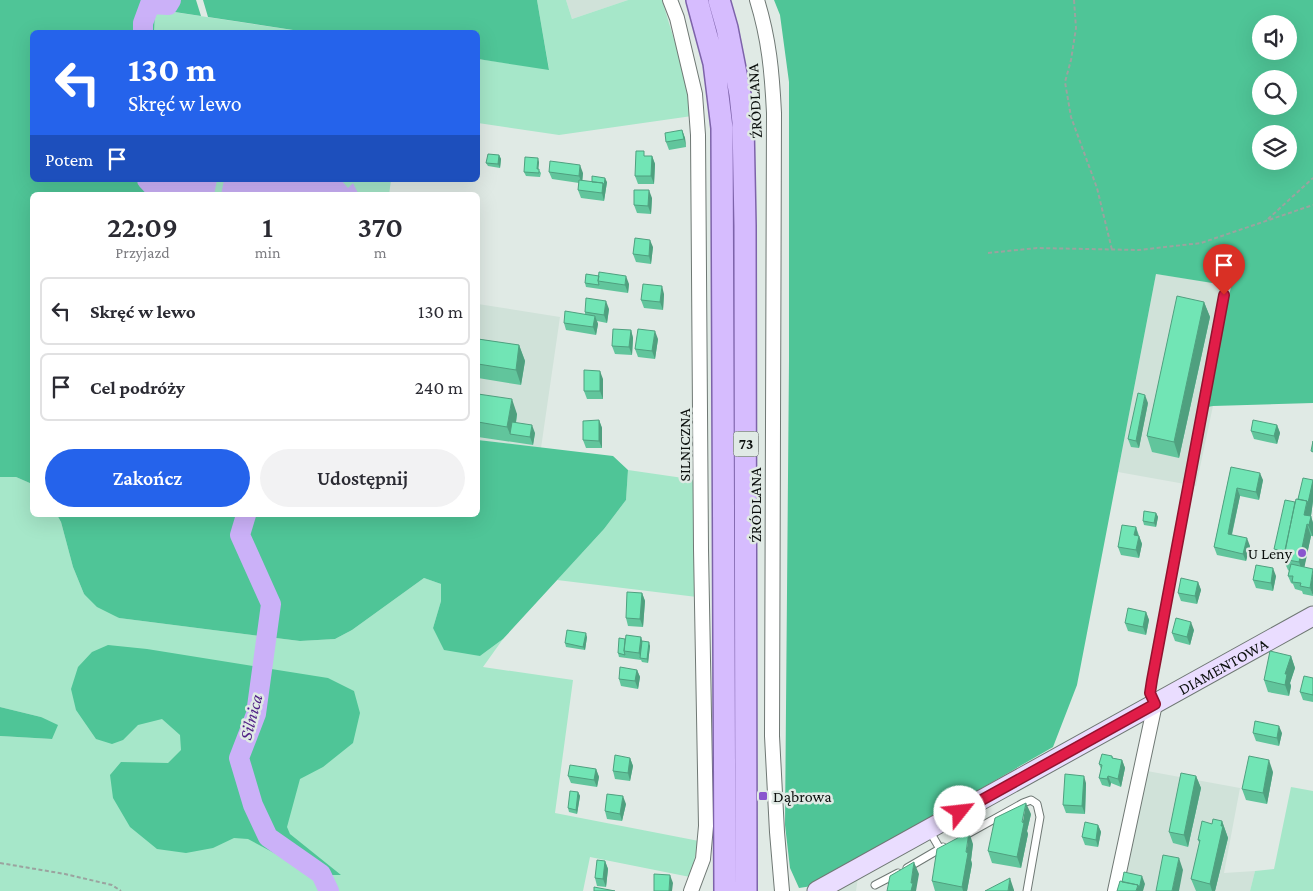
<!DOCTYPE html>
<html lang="pl">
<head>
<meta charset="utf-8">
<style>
  body { margin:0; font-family:"Crimson Pro",serif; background:#f2f2f3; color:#2b2b33; height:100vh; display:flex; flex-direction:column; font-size:19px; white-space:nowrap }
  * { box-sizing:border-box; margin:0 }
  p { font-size:16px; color:#7c7c81 }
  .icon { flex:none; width:28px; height:28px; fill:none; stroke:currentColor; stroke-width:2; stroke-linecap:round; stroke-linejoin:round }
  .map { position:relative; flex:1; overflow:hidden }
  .panel { position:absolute; left:30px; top:192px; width:450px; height:325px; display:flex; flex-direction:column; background:#fff; border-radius:8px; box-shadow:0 5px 20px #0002 }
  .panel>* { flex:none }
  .banner { position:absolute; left:30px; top:30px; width:450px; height:152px; border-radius:8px; box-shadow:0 5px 20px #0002; background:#2563eb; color:#fff; overflow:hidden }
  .buttons { position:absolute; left:1252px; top:15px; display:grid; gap:10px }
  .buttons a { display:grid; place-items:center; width:45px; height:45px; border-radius:50%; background:#fff; box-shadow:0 5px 20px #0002; font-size:25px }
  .pin { position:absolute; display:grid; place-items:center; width:42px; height:42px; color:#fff; margin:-51px -21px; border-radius:50% 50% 50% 0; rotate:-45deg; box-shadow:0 0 5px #0007 }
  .pin .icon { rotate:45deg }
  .me { position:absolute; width:55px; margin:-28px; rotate:61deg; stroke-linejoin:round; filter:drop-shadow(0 0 4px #0008) }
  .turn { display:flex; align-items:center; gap:18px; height:105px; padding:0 15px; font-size:22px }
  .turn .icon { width:65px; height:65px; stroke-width:2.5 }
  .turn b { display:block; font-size:35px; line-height:42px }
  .then { display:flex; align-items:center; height:48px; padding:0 15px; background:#0003; gap:10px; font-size:19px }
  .eta { display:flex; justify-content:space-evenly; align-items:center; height:85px; text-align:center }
  .eta b { font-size:30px; font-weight:600; line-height:35px }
  .cta { display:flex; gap:10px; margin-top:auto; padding:10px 15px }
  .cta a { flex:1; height:58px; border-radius:30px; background:#2563eb; color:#fff; font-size:20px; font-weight:600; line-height:58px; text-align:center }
  .cta a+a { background:#f2f2f3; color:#2b2b33 }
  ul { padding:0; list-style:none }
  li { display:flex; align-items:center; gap:15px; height:68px; margin:0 10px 8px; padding:0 5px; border:2px solid #e1e1e2; border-radius:8px }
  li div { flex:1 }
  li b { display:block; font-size:19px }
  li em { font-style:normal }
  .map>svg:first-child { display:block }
</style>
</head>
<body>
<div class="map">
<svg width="1313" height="891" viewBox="0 0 1313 891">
  <rect width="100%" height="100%" fill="#e0eae5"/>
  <path fill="#d0e2d9" d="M566,0H628L572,19Z
    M1156,274L1231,285L1208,407L1213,406L1196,486L1118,472Z
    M478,304L560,317L541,448L478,440Z
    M1147,771L1240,788L1224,873L1255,871L1250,891H1118Z
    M858,877L856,891H832Z"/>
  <path fill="#a6e7c9" d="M537,0H566L572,19L628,0H662L691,95L692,116L559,135L478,123V59L549,69Z
    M154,9L306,32H154Z
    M152,180H391L389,195H158Z
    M628,470L697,480V597L557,580L604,529L626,500Z
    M0,477H16L32,484V515H57L61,522L73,567L84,594L119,618L300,641L335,639L352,630L424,578L441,584V601L433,628L480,656L503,639L483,667L573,680L555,813L699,841L690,877L590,857L583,891H0V736L52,739L41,717L0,707Z
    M1291,787L1313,791V891H1250L1255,871L1274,869Z"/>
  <path fill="#4fc597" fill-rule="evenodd" d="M0,0H196L201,16L155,9L154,32H32V180H152L158,195H32V484L16,477H0Z
    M203,0H537L549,70L478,59V32H306L208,17Z
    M774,0H1313V403L1213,406L1208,407L1231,286L1156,274L1077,685L1053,747L812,886L799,888L790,868L785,825L789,361V82L780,15ZM1261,24H1289V51H1261ZM1261,79H1289V106H1261ZM1261,134H1289V161H1261Z
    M478,440L613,456L628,470L626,500L604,529L503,639L480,656L444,650L433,628L441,601V584L424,578L352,630L335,639L300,641L119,618L97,607L84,594L73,567L61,522L57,515H478Z
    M108,645L147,649L328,678L354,691L360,713L353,743L323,767L300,779L287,827L290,834L341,875H315L248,839L234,838L213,848L186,853L157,849L130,827L113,798L110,775L121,762L168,763L181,750L180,735L162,719L138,725L123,740L112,744L96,739L76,710L71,689L78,667L92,652Z
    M0,707L41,717L58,725L52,739L0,736Z"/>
  <path fill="#cbb1f8" d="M158,180H217L214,195H172L167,194Z
    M224,180H341L348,188L353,183L359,195H221Z"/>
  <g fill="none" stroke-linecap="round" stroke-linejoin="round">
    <path stroke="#cbb1f8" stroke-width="20" d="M143,32V23L150,4L168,5L171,0
      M147,180L161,195
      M246,515L240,535L271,604L256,714L239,758L253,805L268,837L321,874L329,891"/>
    <g stroke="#6f7874" stroke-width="9">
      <path id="lane" d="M1154,702L1150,693L1152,680L1224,295
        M929,830L940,849
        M962,837L1023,803L1031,800L1037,804L1040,817L1027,891
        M907,868L943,847
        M875,885L898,873"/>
    </g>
    <g stroke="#6f7874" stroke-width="16">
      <path id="street" d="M670,0L677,18L695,94L698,135L701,549L706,826L703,859L691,891
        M757,0C769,39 772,72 774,113L772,736L777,832L782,891
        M1115,891L1155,704"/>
    </g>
    <g stroke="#6f7874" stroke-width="21">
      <g id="secondary">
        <path id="s1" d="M817,891L1313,616"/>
      </g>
    </g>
    <g stroke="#7d63aa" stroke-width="24">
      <path id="primary" d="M697,0L714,63L722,128L725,891
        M719,0L727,28L740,94L743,122L745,226L746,891"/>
    </g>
    <path stroke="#9ba39f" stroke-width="2" stroke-dasharray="4 2.5" stroke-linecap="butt" d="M1074,0L1076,28L1071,60L1065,82L1071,117L1097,188L1112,250
      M1268,219L1313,178
      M988,253L1037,248L1139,250L1201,243L1313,205
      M0,863L65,874L112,885L121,891"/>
    <use href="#lane" stroke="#fff" stroke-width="7"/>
    <use href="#street" stroke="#fff" stroke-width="14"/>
    <use href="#secondary" stroke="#eaddff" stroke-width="19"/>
    <use href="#primary" stroke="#d6bcfe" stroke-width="21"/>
  </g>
  <path fill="#61c59c" d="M682,130L685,138L686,147L669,150L666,142Z
    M499,155L501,159L500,168L488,166L486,163Z
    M646,156H652L655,164L654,184H638L635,176Z
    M539,162L538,169L541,173L540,177L526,176L524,172Z
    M549,172L583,173L582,181L592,182H607L604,201L581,198L578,190L579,183L552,179Z
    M652,198L651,214L637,213L634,205Z
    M653,247L651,264L636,262L633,254Z
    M586,274L629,284L628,293L586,287L585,283Z
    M664,294L663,310L644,308L641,300Z
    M1204,302L1210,317L1179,458L1152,452L1147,436Z
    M609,309L607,323L597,321L598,324L596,335L566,330L564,323L585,314V312Z
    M631,330L633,338L632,355L615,354L612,346Z
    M478,339L519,345L525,361L521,385L478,378Z
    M658,339L655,359L638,357L635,349Z
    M603,379V399H587L584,391Z
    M478,394L517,414L516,423L535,433L533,445L478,437Z
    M1148,403L1139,448L1131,447L1128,439Z
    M599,420L602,428V448H586L583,440Z
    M1277,425L1280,433L1277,444L1254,439L1251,431Z
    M1231,467L1263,480L1259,500L1240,496L1232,535L1250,546L1246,561L1217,555L1214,547Z
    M1313,480V501L1311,516L1313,523V536H1311L1304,567L1313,596L1303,594L1302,591L1295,589L1293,584L1291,583L1288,576L1289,571L1288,570L1283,559L1277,557L1274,549L1295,502Z
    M1156,513L1158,517L1156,527L1144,525L1143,521Z
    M1136,527L1142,544L1139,558L1121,555L1118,547Z
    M1276,576L1273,591L1256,588L1253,580Z
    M1198,582L1201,590L1197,604L1181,601L1178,593Z
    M642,593L645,601L643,627L628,626L626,618Z
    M1146,612L1149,620L1146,635L1128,631L1125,623Z
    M1194,630L1190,645L1175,641L1172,633Z
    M587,637L585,650L566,647L565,643Z
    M641,637L642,641L650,646L648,663L642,662L641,660L619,657L618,653Z
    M1291,656L1295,668L1290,683L1291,686L1289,696L1268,692L1264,680Z
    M637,670L640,677L638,689L621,686L619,679Z
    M1313,678V702L1303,700L1300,692Z
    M1253,733H1282L1279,746L1256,741Z
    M1112,756L1113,758L1122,760L1125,768L1121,787L1111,783L1110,787L1102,785L1099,778L1101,769L1099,764Z
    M630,758L633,766L630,781L615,779L613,771Z
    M596,769L599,777L597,787L571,783L568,776Z
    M1273,772L1267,804L1246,800L1242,789Z
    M1196,776L1201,788L1188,847L1173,843L1169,832Z
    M1086,783L1085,814L1066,813L1063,805Z
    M578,792L580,796L577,814L569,812L568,808Z
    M626,804L622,821L607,819L605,811Z
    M1031,814L1027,831L1028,834L1021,868L992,863L988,851Z
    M1222,821L1228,838L1215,891H1196L1191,879L1200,844L1198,840L1212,824Z
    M1098,825L1101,832L1098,847L1085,845L1082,837Z
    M973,844L971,860L972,864L967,891H935L932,881Z
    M605,861L608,869L606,887L597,886L595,878Z"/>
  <path fill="#4fa07f" d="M682,130L685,138L686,147L684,139Z
    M499,155L501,159L500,168L498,164Z
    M652,156L655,164L654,184L651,176Z
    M538,158L539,162L538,173L537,169Z
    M580,165L583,173L582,184L579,176Z
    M605,178L607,182L604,201L602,193L603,183Z
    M649,190L652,198L651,214L648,206Z
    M650,240L653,247L651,264L649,256Z
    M626,276L629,284L628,293L625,285Z
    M662,286L664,294L663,310L660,302Z
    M606,301L609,309L607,323L604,315Z
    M1204,302L1210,317L1179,458L1174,442Z
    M595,316L598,324L596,335L593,327Z
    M631,330L633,338L632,355L629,347Z
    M655,331L658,339L655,359L652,351Z
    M519,345L525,361L521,385L516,370Z
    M600,371L603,379V399L600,391Z
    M1145,395L1148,403L1139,448L1136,441Z
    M512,399L517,414L514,435L510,434L507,427Z
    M599,420L602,428V448L599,441Z
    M532,425L535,433L533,445L530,437Z
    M1277,425L1280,433L1277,444L1274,436Z
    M1260,473L1263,480L1259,500L1256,492Z
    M1313,480V501L1311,516L1313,523V537L1304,515Z
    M1237,488L1240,496L1230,542L1228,534Z
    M1156,513L1158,517L1156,527L1154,523Z
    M1307,524L1311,536L1303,574L1299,562Z
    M1136,527L1138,535L1137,543L1134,535Z
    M1139,536L1142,544L1139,558L1136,550Z
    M1247,538L1250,546L1246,561L1243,554Z
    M1273,568L1276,576L1273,591L1271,583Z
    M1313,569V596L1310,588Z
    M1198,582L1201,590L1197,604L1195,596Z
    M642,593L645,601L643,627L640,619Z
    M1146,612L1149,620L1146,635L1143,627Z
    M1191,622L1194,630L1190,645L1187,637Z
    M586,633L587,637L585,650L583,647Z
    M641,637L643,645L641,658L639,653Z
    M649,642L650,646L648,663L647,659Z
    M1291,656L1295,668L1290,683L1291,686L1289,696L1285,685V674Z
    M637,670L640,677L638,689L635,681Z
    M1279,726L1282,733L1279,746L1277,738Z
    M630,758L633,766L630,781L628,773Z
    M1122,760L1125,768L1121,787L1118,779Z
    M1269,760L1273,772L1267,804L1263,793Z
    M596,769L599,777L597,787L594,780Z
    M1084,776L1086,783L1085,814L1082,806Z
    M1108,776L1111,783L1110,787L1107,779Z
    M1196,776L1201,788L1188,847L1184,835Z
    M578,792L580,796L577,814L576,810Z
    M623,796L626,804L622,821L620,814Z
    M1026,803L1031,814L1027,831L1028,834L1021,868L1017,857Z
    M1222,821L1228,838L1215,891H1212L1210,884L1221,826Z
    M1098,825L1101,832L1098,847L1096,840Z
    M969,832L973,844L971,860L972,864L967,891H963L962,887Z
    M1179,858L1183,870L1179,891H1172Z
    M605,861L608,869L606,887L603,879Z
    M914,862L919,874L916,891H911V883Z
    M670,875L673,883L672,891H669Z
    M1142,876L1145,884L1143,891H1136L1138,885Z
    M1010,878L1014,890V891H1008Z"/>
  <path fill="#71e5b5" stroke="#4fa07f" d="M682,130L684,139L666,142L665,133Z
    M636,151H644V156H652L651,176H635Z
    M488,154L499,155L498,164L486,163Z
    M525,157L538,158L537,169H539V173L524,172Z
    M550,161L580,165L579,176L549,172Z
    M592,176L605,178L604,187L603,183L592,182Z
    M579,180L603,183L602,193L578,190Z
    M634,190H649L648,206L634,205Z
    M635,238L650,240L649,256L633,254Z
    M599,272L626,276L625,285L598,281Z
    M586,274L599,276L598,281L599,285L585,283Z
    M643,284L662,286L660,302L641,300Z
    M1177,296L1204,302L1174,442L1147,436Z
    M586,298L606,301L604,315L585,312Z
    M565,311L595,316L593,327L564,323Z
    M613,329L631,330L629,347L612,346Z
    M638,329L655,331L652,351L635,349Z
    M478,339L519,345L516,370L478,364Z
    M584,370L600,371V391H584Z
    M1138,393L1145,395L1136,441L1128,439Z
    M478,394L512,399L507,427L478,422Z
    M599,420V441L583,440V421Z
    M1253,420L1277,425L1274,436L1251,431Z
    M512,422L532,425L530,437L510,434Z
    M1313,441V452L1311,451Z
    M1231,467L1260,473L1256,492L1237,488L1228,534L1247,538L1243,554L1214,547Z
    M1303,478L1313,480L1308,503L1307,501L1298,499Z
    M1296,499L1307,501L1304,515L1311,516L1309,525L1307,524L1299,562L1283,559Z
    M1285,500L1295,502L1285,552L1274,549Z
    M1144,511L1156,513L1154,523L1143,521Z
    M1122,525L1136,527L1134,535L1139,536L1136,550L1118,547Z
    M1291,564L1313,569L1310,588L1300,586L1301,583L1292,582L1293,576H1288Z
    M1256,565L1273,568L1271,583L1253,580Z
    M1181,578L1198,582L1195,596L1178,593Z
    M627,592L642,593L640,619L626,618Z
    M1128,608L1146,612L1143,627L1125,623Z
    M1176,618L1191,622L1187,637L1172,633Z
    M567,630L586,633L583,647L565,643Z
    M626,635L641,637L639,653L624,651Z
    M619,638L625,639L624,651L625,655L618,653Z
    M642,641L649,642L647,659L640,658Z
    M1270,651L1291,656L1285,674H1287L1285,685L1264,680Z
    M620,667L637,670L635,681L619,679Z
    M1304,676L1313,678V695L1300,692Z
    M1255,721L1279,726L1277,738L1253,733Z
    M1102,754L1112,756V758L1122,760L1118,779L1108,776L1107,779L1099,778L1102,765L1099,764Z
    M615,755L630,758L628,773L613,771Z
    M1249,756L1269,760L1263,793L1242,789Z
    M570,765L596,769L594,780L568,776Z
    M1181,773L1196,776L1184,835L1169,832Z
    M1065,774L1084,776L1082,806L1063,805Z
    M570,791L578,792L576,810L568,808Z
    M607,794L623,796L620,814L605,811Z
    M1026,803L1022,822L1024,823L1017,857L988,851L995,818Z
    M1213,819L1222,821L1221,826H1223L1210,884L1191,879L1200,840H1198L1202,821L1212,824Z
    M1085,822L1098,825L1096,840L1082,837Z
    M969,832L966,852L968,853L962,887L932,881L937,849Z
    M1163,855L1179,858L1172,891H1156Z
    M597,860L605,861L603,879L595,878Z
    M914,862L911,883H913L911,891H887L890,876Z
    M1124,872L1142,876L1139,889L1138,885L1122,882Z
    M654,874L670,875L669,891H654Z
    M1010,878L1008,891H985Z
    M1120,881L1138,885L1136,891H1117Z
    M594,887L615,891H594Z"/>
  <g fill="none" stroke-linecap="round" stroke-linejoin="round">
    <g stroke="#92132f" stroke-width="12">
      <path id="route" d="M960,812L1155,704L1150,693L1152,680L1224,295"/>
    </g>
    <use href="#route" stroke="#e11d48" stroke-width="9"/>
  </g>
  <g fill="#8956ce" stroke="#e0eae5" stroke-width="2">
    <circle cx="1302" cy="553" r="5"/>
    <rect x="758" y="791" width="10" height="10" rx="2.5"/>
  </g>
  <g text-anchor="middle" stroke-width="5" stroke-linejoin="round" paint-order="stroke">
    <rect fill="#e0eae5" stroke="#4c514e" stroke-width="1" x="733.5" y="431.5" width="25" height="25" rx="4"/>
    <g font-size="15" font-weight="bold" fill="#0c100e">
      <text x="746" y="449">73</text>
    </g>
    <g font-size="16" fill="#0c100e" stroke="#e0eae5">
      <text transform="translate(754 101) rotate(-93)" y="6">ŹRÓDLANA</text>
      <text transform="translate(684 445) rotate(-90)" y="6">SILNICZNA</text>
      <text transform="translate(755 505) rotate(-90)" y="6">ŹRÓDLANA</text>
      <text dy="6" stroke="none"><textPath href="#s1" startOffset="464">DIAMENTOWA</textPath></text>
    </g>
    <g font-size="16" fill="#0c100e" stroke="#e0eae5" text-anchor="end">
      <text x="1292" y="559">U Leny</text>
      <text x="773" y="802" text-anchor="start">Dąbrowa</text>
    </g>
    <g font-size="18" font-style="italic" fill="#4f1f84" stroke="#e0eae5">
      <text transform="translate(251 717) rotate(-75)" y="6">Silnica</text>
    </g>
  </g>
</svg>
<div class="buttons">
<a><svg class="icon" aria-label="sound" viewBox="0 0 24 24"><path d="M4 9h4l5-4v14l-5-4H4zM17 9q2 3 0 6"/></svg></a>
<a><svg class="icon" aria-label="search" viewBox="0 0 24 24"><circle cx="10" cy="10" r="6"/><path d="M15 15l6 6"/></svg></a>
<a><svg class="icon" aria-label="layers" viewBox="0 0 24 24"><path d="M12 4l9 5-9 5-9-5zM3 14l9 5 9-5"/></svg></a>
</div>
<div class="pin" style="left:1224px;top:295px;background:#d93025"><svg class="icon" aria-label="arrive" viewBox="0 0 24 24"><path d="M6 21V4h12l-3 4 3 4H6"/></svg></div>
<svg class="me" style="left:960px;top:812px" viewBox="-20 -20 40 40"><circle r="19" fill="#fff"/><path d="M0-13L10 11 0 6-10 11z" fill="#e11d48"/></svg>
<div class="banner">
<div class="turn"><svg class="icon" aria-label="left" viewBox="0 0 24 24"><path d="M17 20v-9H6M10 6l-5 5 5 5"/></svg><div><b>130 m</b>Skręć w lewo</div></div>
<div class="then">Potem<svg class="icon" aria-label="arrive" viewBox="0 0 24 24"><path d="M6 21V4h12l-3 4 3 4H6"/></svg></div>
</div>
<section class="panel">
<div class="eta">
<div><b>22:09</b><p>Przyjazd</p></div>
<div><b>1</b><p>min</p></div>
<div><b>370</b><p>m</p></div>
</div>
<ul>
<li><svg class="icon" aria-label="left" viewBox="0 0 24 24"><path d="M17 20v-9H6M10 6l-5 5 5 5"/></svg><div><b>Skręć w lewo</b></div><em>130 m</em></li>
<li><svg class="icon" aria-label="arrive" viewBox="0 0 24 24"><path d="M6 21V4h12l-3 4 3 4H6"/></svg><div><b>Cel podróży</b></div><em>240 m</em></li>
</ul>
<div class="cta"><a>Zakończ</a><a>Udostępnij</a></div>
</section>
</div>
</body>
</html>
